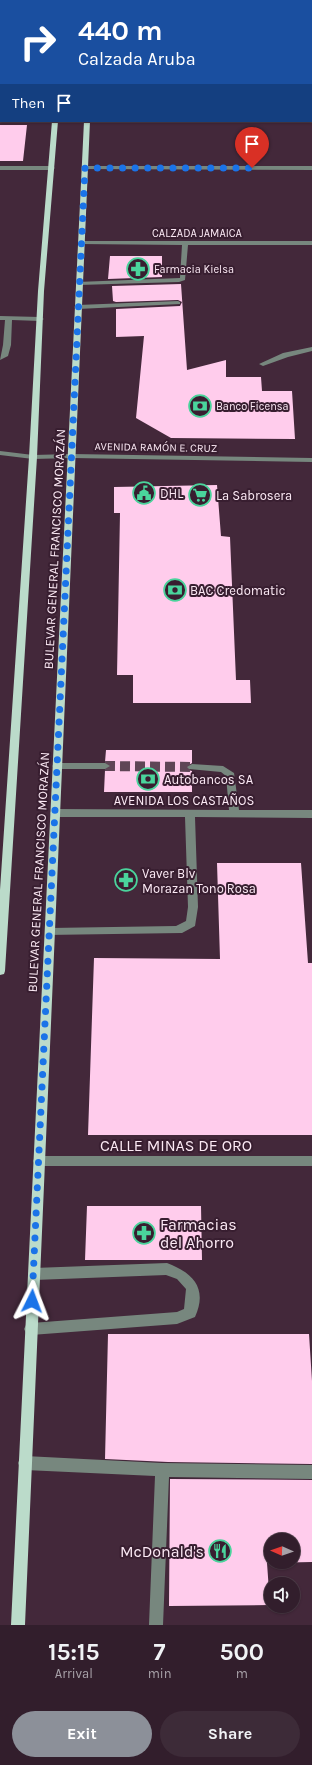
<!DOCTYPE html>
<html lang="en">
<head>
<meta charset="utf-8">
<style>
  body { margin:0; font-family:Karla,sans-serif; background:#3d2b38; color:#f1f3f6; height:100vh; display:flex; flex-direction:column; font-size:15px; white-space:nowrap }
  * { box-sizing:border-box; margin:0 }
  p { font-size:13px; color:#a8a2a9 }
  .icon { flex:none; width:22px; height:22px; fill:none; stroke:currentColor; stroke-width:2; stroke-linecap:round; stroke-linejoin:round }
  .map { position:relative; height:1625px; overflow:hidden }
  .side { display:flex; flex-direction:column; background:#321e2c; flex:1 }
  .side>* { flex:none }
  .top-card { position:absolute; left:0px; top:0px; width:312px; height:122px; box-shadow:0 1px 3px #0004,0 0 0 1px #4d3c48; background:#1a4fa0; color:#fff; overflow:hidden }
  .needle { width:26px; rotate:272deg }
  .controls { position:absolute; left:264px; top:1533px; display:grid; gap:8px }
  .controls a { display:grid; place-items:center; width:36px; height:36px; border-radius:50%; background:#321e2c; box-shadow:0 1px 3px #0004,0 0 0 1px #4d3c48; font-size:20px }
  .pin { position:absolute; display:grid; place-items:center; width:34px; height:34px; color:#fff; margin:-41px -17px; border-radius:50% 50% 50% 0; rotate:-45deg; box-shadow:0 0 4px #0007 }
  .pin .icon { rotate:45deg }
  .me { position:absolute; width:44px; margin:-22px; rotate:3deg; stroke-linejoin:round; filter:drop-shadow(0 0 3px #0008) }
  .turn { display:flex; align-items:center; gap:14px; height:84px; padding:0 12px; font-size:18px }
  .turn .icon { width:52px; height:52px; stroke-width:2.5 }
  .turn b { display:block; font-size:28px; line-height:34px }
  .then { display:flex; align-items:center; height:38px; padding:0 12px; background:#0003; gap:8px; font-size:15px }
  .eta { display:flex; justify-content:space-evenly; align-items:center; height:68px; text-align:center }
  .eta b { font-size:24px; font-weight:700; line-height:28px }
  .cta { display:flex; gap:8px; margin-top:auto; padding:8px 12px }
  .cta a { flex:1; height:46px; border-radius:24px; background:#8c9099; color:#fff; font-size:16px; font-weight:700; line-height:46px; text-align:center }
  .cta a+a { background:#3d2b38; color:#f1f3f6 }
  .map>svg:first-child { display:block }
</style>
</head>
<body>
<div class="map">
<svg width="312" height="1625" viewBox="0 0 312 1625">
  <rect width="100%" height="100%" fill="#43283a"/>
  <path fill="#ffccec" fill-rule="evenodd" d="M0,125H27L23,161H0Z
    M110,256H162V277L108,279Z
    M181,284L187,370L226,360V377H261L262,391H292L295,439L171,438L136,418L144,336L116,337V309L180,306L182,302L178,300L116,302L113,301L112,286Z
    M217,485L221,536L230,537L236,680H250L251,703H133V675H117L120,513H114V487Z
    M106,750H192V763L186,767L188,770L192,771V792H104L105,770L111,767L105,762Z
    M217,863H301L308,963H312V1135H88L94,958L220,959Z
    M87,1206H201L202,1260H85Z
    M108,1334H309L312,1381V1464L168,1462L105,1459Z
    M170,1479L312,1480V1562L267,1563L270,1605L169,1606ZM271,1540H293V1562H271Z"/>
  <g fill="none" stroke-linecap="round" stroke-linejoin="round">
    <path stroke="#5f4556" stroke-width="10" stroke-dasharray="10 5" stroke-linecap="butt" d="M105,766L192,767"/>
    <path fill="#77877e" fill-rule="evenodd" d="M311,45H312V49H311Z
      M0,75H1V79H0Z
      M0,95H1V99H0Z
      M311,98H312V102H311Z
      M0,166H52L55,168L52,170H0Z
      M85,166H312V170L83,169L82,168Z
      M81,241H312V245H188L185,280L179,282L79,285L76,283L77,282L180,278L182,245L79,244L78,243Z
      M178,301L180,302V304L78,309L74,307L78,305Z
      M0,316L40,317L44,319L40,321L12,320L11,345L8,356L0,360L3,345L5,320H0Z
      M312,347V351L288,357L263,366L259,364L283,353Z
      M0,451L33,455L72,454L312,458V462L72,458L33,459L0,455Z
      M57,763H105L110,766L105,769H57L52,766Z
      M192,764L223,766L234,773L239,810H312V818L195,817L198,907L195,926L182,933L46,935L45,932L46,929L50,928L176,926L186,921L188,907L185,817H55L50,813L55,809L229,810L226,776L221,772L189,769L187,767Z
      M39,1156H312V1166H39L35,1165L33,1161L35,1157Z
      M167,1263C193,1273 208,1288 195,1317L177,1324L31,1335L26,1333L24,1329L26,1325L31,1323L177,1312L184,1309L186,1289L177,1279L166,1275L34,1280L30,1278L28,1274L30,1270L34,1268Z
      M25,1456L162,1463L312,1465V1479L169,1477L163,1625H149L155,1476L25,1470L20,1468L18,1463L20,1458Z"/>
    <path fill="#bbdbca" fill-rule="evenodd" d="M12,0H19L20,1H13Z
      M61,0H67V1H61Z
      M89,0H95V1H89Z
      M137,0H143L136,1Z
      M173,0H185L172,1Z
      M0,5H1V9H0Z
      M52,121H58L44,291L37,457L5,971L4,974L0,975V890L29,457L38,291Z
      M84,121H90L25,1625H11Z"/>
  </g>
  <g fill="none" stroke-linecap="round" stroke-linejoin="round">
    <path stroke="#1a73e8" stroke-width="7" stroke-dasharray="0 12.6" d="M32,1301L85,168H252"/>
  </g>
  <defs>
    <g id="pharmacy-ring" transform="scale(1.15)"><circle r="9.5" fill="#381e30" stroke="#4ad49c" stroke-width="1.5"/><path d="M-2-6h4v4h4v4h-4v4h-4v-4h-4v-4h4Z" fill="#4ad49c"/></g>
    <g id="bank-ring" transform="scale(1.15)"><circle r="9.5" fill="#381e30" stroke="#4ad49c" stroke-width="1.5"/><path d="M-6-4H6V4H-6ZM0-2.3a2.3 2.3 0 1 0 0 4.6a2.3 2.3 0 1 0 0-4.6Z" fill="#4ad49c"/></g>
    <g id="civic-ring" transform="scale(1.15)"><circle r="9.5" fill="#381e30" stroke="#4ad49c" stroke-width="1.5"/><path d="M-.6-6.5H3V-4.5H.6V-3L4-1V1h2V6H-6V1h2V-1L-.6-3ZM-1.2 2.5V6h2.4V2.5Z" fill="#4ad49c"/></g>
    <g id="supermarket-ring" transform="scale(1.15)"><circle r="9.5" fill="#381e30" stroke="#4ad49c" stroke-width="1.5"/><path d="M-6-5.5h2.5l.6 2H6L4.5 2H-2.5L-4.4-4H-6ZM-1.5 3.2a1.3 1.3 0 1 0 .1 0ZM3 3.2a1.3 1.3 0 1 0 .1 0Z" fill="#4ad49c"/></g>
    <g id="restaurant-ring" transform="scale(1.15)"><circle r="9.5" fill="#381e30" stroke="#4ad49c" stroke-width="1.5"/><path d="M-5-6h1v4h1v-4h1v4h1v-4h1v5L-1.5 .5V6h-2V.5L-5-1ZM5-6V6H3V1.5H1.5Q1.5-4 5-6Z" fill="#4ad49c"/></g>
  </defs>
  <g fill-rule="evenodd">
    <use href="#pharmacy-ring" x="138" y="269"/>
    <use href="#bank-ring" x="200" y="406"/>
    <use href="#civic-ring" x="144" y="493"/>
    <use href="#supermarket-ring" x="200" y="495"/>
    <use href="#bank-ring" x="175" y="590"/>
    <use href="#bank-ring" x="148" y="779"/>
    <use href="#pharmacy-ring" x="126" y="880"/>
    <use href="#pharmacy-ring" x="144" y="1233"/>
    <use href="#restaurant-ring" x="220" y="1551"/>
  </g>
  <g text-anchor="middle" stroke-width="4" stroke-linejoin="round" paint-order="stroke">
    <g font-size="11" fill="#fceaf5" stroke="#381e30">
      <text x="197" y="237">CALZADA JAMAICA</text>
      <text transform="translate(156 447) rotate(1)" y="4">AVENIDA RAMÓN E. CRUZ</text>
    </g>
    <g font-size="11" fill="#fceaf5" stroke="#381e30" text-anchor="start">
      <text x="154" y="273">Farmacia Kielsa</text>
      <text x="216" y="410">Banco Ficensa</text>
    </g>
    <g font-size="13" fill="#fceaf5" stroke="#381e30" text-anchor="start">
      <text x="160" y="498">DHL</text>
      <text x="216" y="500">La Sabrosera</text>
      <text x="190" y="595">BAC Credomatic</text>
      <text x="164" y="784">Autobancos SA</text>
      <text x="142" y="878">Vaver Blv<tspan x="142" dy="15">Morazan Tono Rosa</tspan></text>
    </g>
    <g font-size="13" fill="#fceaf5" stroke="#381e30">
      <text transform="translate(54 549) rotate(-87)" y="5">BULEVAR GENERAL FRANCISCO MORAZÁN</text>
      <text x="184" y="805">AVENIDA LOS CASTAÑOS</text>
      <text transform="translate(38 872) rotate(-87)" y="5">BULEVAR GENERAL FRANCISCO MORAZÁN</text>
    </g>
    <g font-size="16" fill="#fceaf5" stroke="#381e30">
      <text x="176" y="1151">CALLE MINAS DE ORO</text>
    </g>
    <g font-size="16" fill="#fceaf5" stroke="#381e30" text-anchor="start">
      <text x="160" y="1230">Farmacias<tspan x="160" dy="18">del Ahorro</tspan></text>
      <text x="204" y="1557" text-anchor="end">McDonald's</text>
    </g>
  </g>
</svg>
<div class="controls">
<a><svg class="needle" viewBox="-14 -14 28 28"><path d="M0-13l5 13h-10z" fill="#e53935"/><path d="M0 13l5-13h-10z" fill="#a8a2a9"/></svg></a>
<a><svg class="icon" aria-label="sound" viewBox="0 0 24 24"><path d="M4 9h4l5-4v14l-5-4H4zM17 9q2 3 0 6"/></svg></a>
</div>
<div class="pin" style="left:252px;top:168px;background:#d93025"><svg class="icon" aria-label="arrive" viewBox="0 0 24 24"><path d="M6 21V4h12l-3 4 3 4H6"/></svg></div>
<svg class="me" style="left:32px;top:1301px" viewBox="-20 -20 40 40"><path d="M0-17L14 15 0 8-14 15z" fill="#1a73e8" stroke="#fff" stroke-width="4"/></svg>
<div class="top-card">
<div class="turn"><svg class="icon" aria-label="right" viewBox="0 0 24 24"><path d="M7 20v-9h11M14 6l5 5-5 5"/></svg><div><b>440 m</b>Calzada Aruba</div></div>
<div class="then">Then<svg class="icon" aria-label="arrive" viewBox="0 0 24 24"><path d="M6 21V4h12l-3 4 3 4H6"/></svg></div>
</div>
</div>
<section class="side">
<div class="eta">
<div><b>15:15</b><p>Arrival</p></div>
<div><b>7</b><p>min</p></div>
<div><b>500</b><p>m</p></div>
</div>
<div class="cta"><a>Exit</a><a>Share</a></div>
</section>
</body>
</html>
